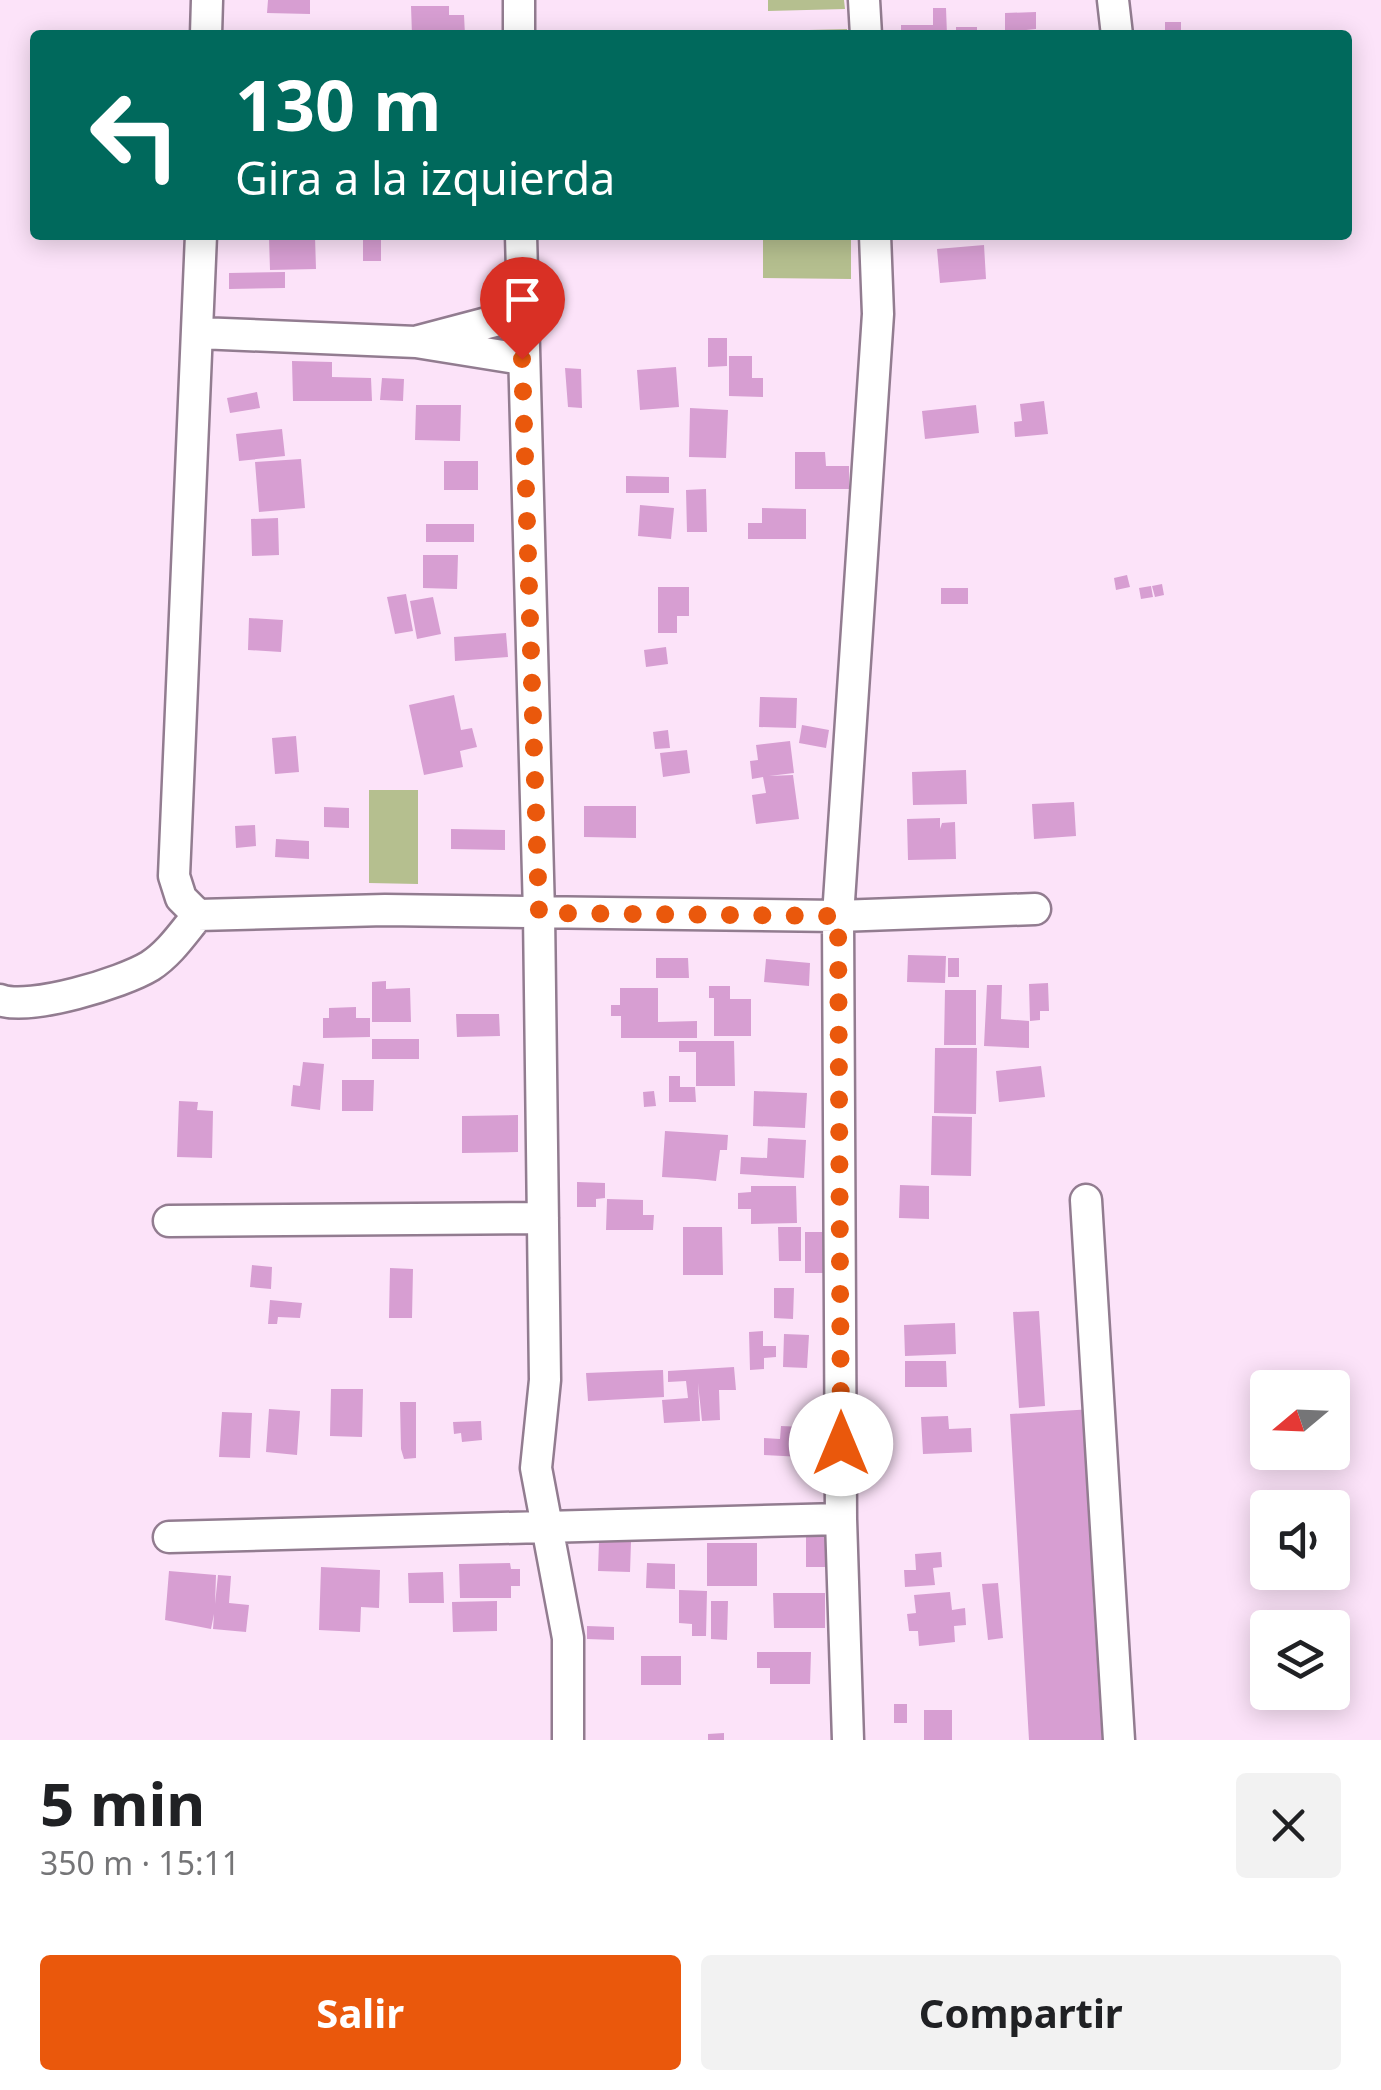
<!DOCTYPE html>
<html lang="es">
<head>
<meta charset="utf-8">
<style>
  body { margin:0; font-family:"Noto Sans",sans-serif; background:#f2f2f2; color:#202124; height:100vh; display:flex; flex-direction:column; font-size:38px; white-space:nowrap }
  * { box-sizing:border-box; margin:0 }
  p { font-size:32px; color:#757577 }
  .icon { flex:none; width:55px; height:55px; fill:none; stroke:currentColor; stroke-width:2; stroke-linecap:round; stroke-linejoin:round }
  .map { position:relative; height:1740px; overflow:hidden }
  .drawer { display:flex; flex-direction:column; background:#fff; flex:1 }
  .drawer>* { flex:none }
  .banner { position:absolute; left:30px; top:30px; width:1322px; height:210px; border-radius:10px; box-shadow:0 5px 25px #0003; background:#00695c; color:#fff; overflow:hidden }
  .needle { width:65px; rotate:251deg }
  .buttons { position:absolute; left:1250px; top:1370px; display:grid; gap:20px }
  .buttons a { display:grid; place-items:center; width:100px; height:100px; border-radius:10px; background:#fff; box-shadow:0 5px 25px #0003; font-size:50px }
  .pin { position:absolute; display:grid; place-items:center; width:85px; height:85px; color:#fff; margin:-102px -42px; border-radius:50% 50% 50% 0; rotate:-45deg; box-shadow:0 0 10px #0007 }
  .pin .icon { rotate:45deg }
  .me { position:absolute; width:110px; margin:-55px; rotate:0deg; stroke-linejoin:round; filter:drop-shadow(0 0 8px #0008) }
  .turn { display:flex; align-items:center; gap:35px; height:210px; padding:0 40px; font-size:45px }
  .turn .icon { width:130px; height:130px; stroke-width:2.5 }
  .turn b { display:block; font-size:70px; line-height:85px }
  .round { display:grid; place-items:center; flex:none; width:105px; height:105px; border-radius:10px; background:#f2f2f2 }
  .summary { display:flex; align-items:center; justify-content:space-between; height:170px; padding:0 40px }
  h1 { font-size:60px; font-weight:700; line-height:75px }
  .cta { display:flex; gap:20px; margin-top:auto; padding:20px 40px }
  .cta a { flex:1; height:115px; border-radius:10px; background:#ea580c; color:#fff; font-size:40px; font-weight:700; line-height:115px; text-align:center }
  .cta a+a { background:#f2f2f2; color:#202124 }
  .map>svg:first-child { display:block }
</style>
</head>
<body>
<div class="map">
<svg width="1381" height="1740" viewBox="0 0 1381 1740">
  <rect width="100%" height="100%" fill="#fce3f9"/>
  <path fill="#b5bf8f" d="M768,0H844L845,9L768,11Z
    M847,29V35H731V32Z
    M763,235H851V279L763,278Z
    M369,790H418V884L369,883Z"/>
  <path fill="#d79ed2" d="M268,0H310V14L267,13Z
    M411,6H449V15H464L465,35H412Z
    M933,8H946L947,35H901V25H933Z
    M1036,12V29L1005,32V13Z
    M1165,22H1181V35H1165Z
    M956,27H977V35H956Z
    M363,235H381V261H363Z
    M315,236L316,269L270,270L269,237Z
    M984,245L986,279L940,283L937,249Z
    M285,272V288L229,289V273Z
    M708,338H727V366L708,367Z
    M729,356H752V378H763V397L729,396Z
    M292,361L332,362V377L371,378L372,401H293Z
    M676,367L679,407L640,410L637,370Z
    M565,368L581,369L582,408L568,407Z
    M382,378L404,379L403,401L380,400Z
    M257,392L260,408L230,413L227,398Z
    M1044,401L1048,434L1015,437L1014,422L1022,421L1020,404Z
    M416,405H461L460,441L415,440Z
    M976,405L979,433L925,439L922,411Z
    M690,408L728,410L726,458L689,457Z
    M282,429L285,456L239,461L236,434Z
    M795,452H825L826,466H849V489H795Z
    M301,459L305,508L259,512L255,462Z
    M444,461H478V490H444Z
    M626,476L669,477V493H626Z
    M706,489L707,532H687L686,490Z
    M640,505L674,508L671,539L638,536Z
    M762,508L806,509V539H748V523H762Z
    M278,518L279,555L252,556L251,519Z
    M426,524H474V542H426Z
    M423,555H458L457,589L423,588Z
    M1127,575L1130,587L1116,590L1114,578Z
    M1162,584L1164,595L1155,597L1152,586Z
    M1151,586L1153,597L1141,599L1139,588Z
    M658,587H689V616H677V633H658Z
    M941,588H968V604H941Z
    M406,594L413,631L395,634L387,597Z
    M433,597L441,634L417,639L410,601Z
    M249,618L283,620L281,652L248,650Z
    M506,633L508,657L455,661L454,637Z
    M666,647L668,664L646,667L644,650Z
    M454,695L461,730L472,728L477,747L460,751L463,767L424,775L409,705Z
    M760,697L797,698L796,728L759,727Z
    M802,725L829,730L826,748L799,743Z
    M668,730L670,748L655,749L653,732Z
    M296,736L299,772L275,774L272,738Z
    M790,741L794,773L769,776L793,775L799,819L756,824L752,795L766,793L763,777L752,779L750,761L758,760L756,745Z
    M687,750L690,773L663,777L660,753Z
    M966,770L967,804L913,805L912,772Z
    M1074,802L1076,836L1034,839L1032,804Z
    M584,806H636V838L584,837Z
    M324,807L349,808V828L324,827Z
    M940,818V829L942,823L955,822L956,859L908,860L907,819Z
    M255,825L256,846L236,848L235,826Z
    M451,829L505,830V850L451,849Z
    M276,839L309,841V859L275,857Z
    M908,955L946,956L945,983L907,982Z
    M656,958H688L689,978H656Z
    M948,958H959V977H948Z
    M766,959L810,963L809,986L764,982Z
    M386,981V989L410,988L411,1022H372V982Z
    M1048,983L1049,1011H1040V1020L1030,1021L1029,984Z
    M987,985H1002L1001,1019L1029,1021V1048L984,1046Z
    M709,986H730V999H751V1036H714V998H709Z
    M620,988H658V1022L697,1021V1038H621V1016H611V1005H620Z
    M945,990H976V1045H944Z
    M356,1007V1018H370V1037L323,1038V1018H329V1008Z
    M456,1014H499L500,1036L457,1037Z
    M372,1039H419V1059H372Z
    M679,1041H734L735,1086H696V1052H679Z
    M935,1048H977L976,1114L934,1113Z
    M303,1062L324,1064L320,1110L291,1106L293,1085L300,1086Z
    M1041,1066L1045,1097L999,1102L996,1071Z
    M669,1076H680V1087H695L696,1102H669Z
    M342,1080H374L373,1111H342Z
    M654,1091L656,1106L644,1107L643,1092Z
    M754,1091L807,1093L805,1128L753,1126Z
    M179,1101L198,1102L197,1110L213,1111L212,1158L177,1157Z
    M518,1115V1152L462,1153V1116Z
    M932,1116L972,1117L971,1176L931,1175Z
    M665,1131L728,1135L727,1150H720L716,1181L697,1179L701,1149L697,1179L662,1177Z
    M768,1138L806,1140L804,1178L740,1174L741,1157L767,1158Z
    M577,1182L605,1183V1198L596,1199V1207H577Z
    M900,1185L929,1186V1219L899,1218Z
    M751,1186H796L797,1223L751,1224V1209H738V1193L751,1192Z
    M607,1199L643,1200V1215H654L653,1230H606Z
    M683,1227H722L723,1275H683Z
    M778,1227H801V1261H779Z
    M805,1232H830V1273H805Z
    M252,1265L272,1267L271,1289L250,1287Z
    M390,1268L413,1269L412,1318H389Z
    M774,1288H794L793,1319L774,1318Z
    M270,1300L302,1303L300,1318L278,1317L277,1324H268Z
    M1039,1311L1045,1406L1019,1408L1013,1312Z
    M955,1323L956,1354L905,1356L904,1325Z
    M763,1331V1346H776V1357L764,1358V1369L750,1370L749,1332Z
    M784,1334L809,1335L807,1368L783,1367Z
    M905,1361H946L947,1387H905Z
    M734,1367L736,1390H719L720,1420L702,1421L698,1383L700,1421L664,1423L662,1400L688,1398L686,1381L668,1382V1371Z
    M663,1370L664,1397L588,1401L586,1373Z
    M331,1389H363L362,1437L330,1436Z
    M400,1402H416V1458L404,1459L401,1449Z
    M269,1409L300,1411L297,1455L266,1452Z
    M1093,1409L1103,1563H1091L1102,1740H1029L1010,1414Z
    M222,1412L252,1413L250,1458L219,1457Z
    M948,1416L949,1429L971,1428L972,1452L923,1454L921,1417Z
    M481,1421L482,1440L462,1442L461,1433L454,1434L453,1422Z
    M781,1426L804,1427L802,1457L764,1455V1438L780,1439Z
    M806,1536H828L827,1567H806Z
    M599,1541L631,1542L630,1572L598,1571Z
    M707,1543H757V1586H707Z
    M941,1552L942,1567L933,1568L935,1585L905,1587L904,1570H916L915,1554Z
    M510,1563L511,1569H520V1586H511V1598H460L459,1564Z
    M647,1563L675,1564V1589L646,1588Z
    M321,1567L380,1570L379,1608L361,1607L360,1632L319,1630Z
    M169,1571L216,1575L215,1604L218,1575L231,1576L229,1603L249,1605L246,1632L213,1629L214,1614L211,1629L165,1620Z
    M443,1572L444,1603H409L408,1573Z
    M998,1583L1003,1638L988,1640L982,1584Z
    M679,1590L707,1591L706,1636H692V1624L679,1623Z
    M950,1592L952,1610L965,1608L966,1625L954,1626L955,1642L919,1646L918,1631H909L907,1614L916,1613L914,1595Z
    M773,1593H825V1628H774Z
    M497,1601V1631L453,1632L452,1602Z
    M711,1601H728L727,1640L711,1639Z
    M587,1626L614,1627V1640L587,1639Z
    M757,1652H811L810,1684H770V1668H757Z
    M641,1656H681V1685H641Z
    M894,1704H907V1723H894Z
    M924,1710H952V1740H924Z
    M724,1733V1740H708V1734Z"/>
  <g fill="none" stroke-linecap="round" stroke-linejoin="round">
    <g stroke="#927c90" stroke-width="35">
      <path id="minor" d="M519,0V35
        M864,0L866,35
        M1113,0L1117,35
        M206,35L207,0
        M201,235L174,876L181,898L198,915L385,910L838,916L1035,909
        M521,235L539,913L545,1380L536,1468L568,1638V1740
        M199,333L416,342L522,359
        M419,341L521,314
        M0,1000C30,1011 122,983 150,966C170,953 183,933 198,915
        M1086,1200L1119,1740
        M169,1221L543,1218
        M169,1537L841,1519
        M848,1740L841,1519L838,916L878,314L875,235"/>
    </g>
    <use href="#minor" stroke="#fff" stroke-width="30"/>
  </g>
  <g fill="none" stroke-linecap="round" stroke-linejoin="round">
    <path stroke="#ea580c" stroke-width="18" stroke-dasharray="0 32.4" d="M522,359L539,913L838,916L841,1444"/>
  </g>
</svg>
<div class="buttons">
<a><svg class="needle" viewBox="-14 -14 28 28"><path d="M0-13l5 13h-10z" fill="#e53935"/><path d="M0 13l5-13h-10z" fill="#757577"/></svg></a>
<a><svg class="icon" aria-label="sound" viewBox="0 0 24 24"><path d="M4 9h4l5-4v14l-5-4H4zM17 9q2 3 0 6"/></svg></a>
<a><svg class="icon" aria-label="layers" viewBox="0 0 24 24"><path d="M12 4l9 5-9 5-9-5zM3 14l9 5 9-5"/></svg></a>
</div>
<div class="pin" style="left:522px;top:359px;background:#d93025"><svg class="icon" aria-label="arrive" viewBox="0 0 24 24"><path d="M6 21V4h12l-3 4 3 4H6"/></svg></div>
<svg class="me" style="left:841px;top:1444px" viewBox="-20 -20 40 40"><circle r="19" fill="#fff"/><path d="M0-13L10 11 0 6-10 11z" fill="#ea580c"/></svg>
<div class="banner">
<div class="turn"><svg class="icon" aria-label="left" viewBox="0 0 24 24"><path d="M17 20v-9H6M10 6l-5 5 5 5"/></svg><div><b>130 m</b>Gira a la izquierda</div></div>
</div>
</div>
<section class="drawer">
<div class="summary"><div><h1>5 min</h1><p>350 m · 15:11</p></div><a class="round"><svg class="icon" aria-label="close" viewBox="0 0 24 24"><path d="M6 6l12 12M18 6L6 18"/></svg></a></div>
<div class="cta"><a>Salir</a><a>Compartir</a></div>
</section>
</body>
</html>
